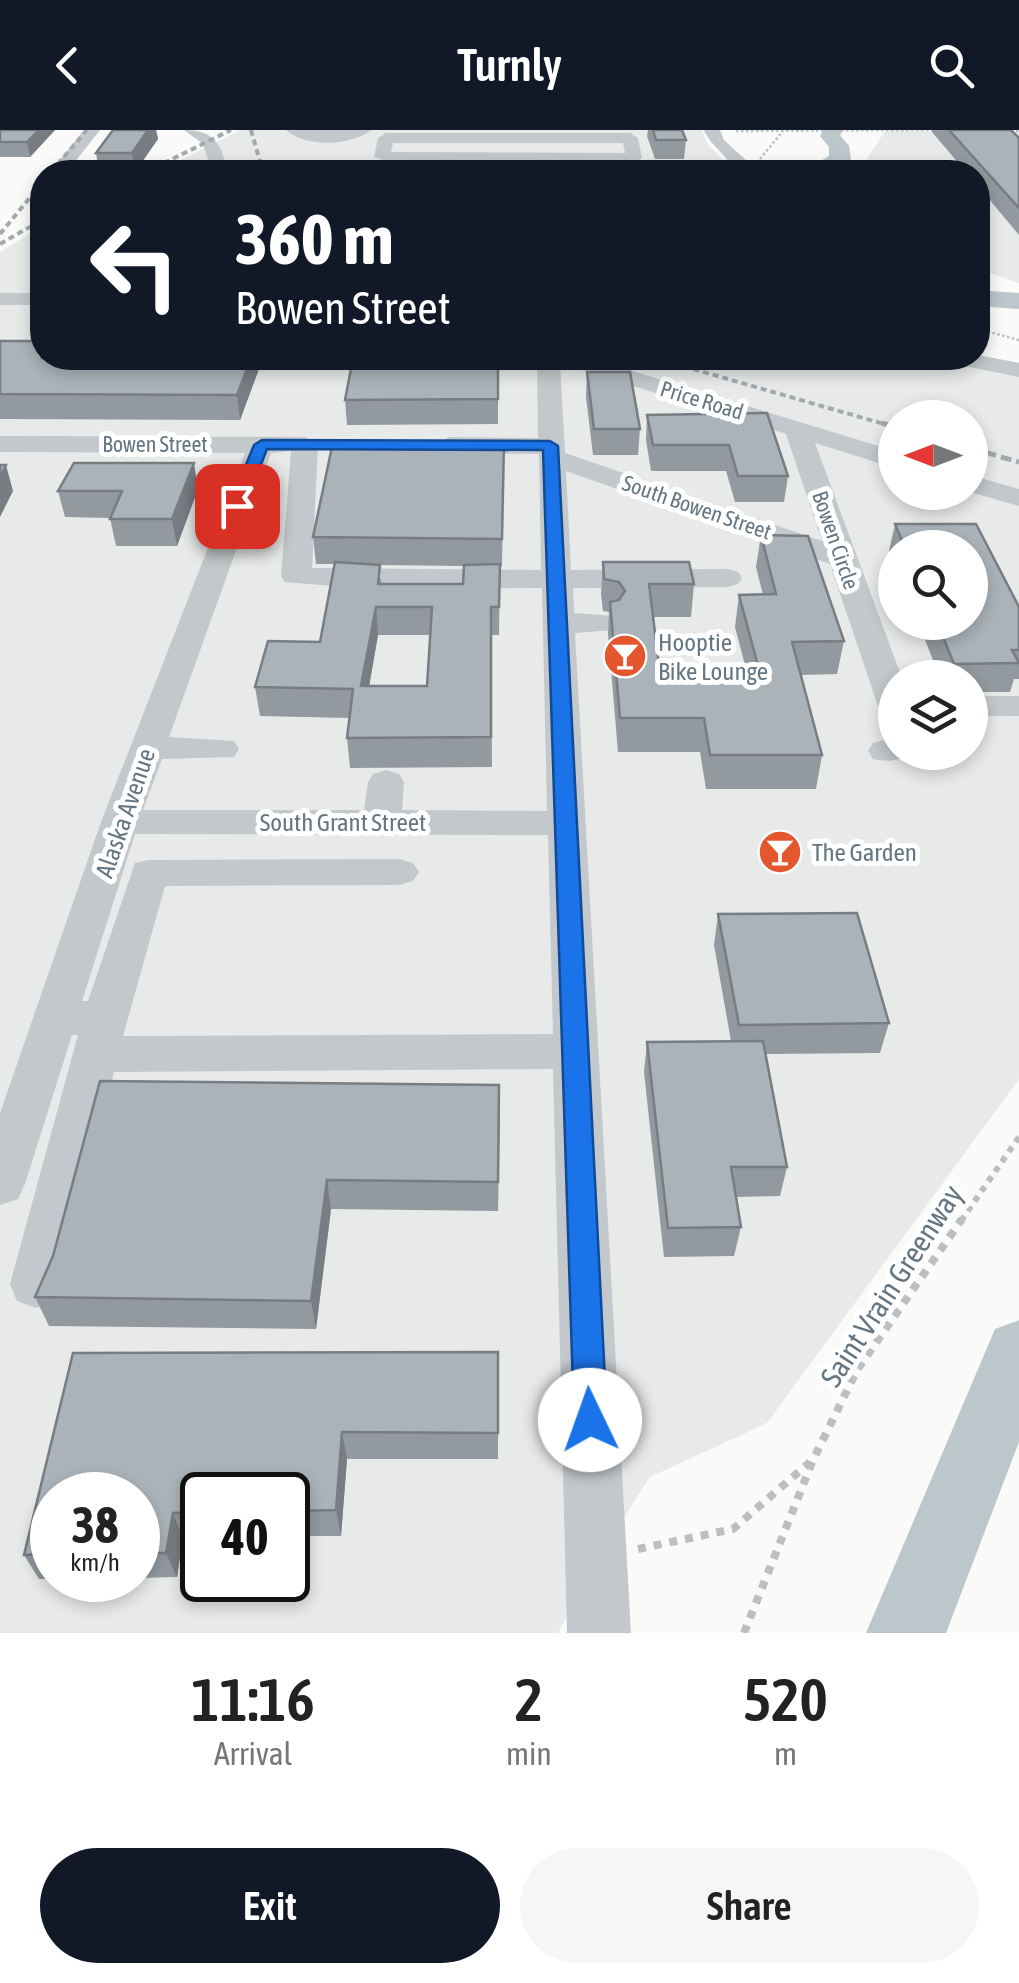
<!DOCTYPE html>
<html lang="en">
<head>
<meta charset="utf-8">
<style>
  body { margin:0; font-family:"Asap Condensed",sans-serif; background:#f6f6f6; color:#222; height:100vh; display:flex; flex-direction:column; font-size:38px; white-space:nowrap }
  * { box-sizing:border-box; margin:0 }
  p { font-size:32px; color:#767676 }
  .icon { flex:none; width:55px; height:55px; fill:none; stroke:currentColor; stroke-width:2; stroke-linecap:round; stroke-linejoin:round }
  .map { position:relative; height:1503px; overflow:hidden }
  .drawer { display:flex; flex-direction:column; background:#fff; flex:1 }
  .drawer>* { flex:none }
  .guide { position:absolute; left:30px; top:30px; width:960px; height:210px; border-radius:40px; box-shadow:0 5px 15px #0003; background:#111827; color:#fff; overflow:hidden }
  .needle { width:65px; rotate:270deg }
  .tools { position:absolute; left:878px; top:270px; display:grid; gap:20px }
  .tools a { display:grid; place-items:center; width:110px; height:110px; border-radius:50%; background:#fff; box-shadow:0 5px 15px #0003; font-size:50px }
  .speed { position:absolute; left:30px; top:1342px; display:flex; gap:20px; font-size:50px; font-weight:700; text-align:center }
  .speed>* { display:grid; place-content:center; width:130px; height:130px; border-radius:50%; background:#fff; box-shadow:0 5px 15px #0003; line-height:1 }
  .speed small { font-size:25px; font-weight:400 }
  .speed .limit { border:5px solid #111; border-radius:15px; background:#fff; color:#111 }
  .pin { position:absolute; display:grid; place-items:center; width:85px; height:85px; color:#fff; margin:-42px; border-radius:20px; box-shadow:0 5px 15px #0006 }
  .me { position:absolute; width:110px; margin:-55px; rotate:357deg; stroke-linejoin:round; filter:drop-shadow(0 0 8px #0008) }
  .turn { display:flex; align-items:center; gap:35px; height:210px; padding:0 40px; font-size:45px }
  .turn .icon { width:130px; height:130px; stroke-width:2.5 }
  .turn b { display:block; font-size:70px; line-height:85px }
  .eta { display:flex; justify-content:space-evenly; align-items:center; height:170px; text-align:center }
  .eta b { font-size:60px; font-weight:600; line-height:70px }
  .button { display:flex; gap:20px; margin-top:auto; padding:20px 40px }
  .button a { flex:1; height:115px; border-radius:60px; background:#111827; color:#fff; font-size:40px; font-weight:600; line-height:115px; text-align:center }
  .button a+a { background:#f6f6f6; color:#222 }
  header { display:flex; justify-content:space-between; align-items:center; height:130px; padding:0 40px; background:#111827; color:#fff; font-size:45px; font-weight:600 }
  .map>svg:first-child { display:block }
</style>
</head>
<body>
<header><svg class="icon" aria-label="back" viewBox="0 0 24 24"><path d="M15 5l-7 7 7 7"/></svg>Turnly<svg class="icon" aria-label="search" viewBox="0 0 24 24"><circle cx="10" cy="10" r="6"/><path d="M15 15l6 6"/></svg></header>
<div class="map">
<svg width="1019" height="1503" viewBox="0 0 1019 1503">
  <rect width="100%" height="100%" fill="#fafaf8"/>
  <path fill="#e8e9e9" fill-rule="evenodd" d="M240,0H702L707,13L731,39L729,42H157Z
    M885,1H1019V153L978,139V42H872L866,30Z
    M42,96V228H946L1019,236V949L767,1293L650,1347L597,1429L558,1503H0V122ZM895,288H970V362H895ZM895,418H970V492H895ZM895,548H970V622H895ZM52,1365H138V1450H52ZM202,1365H288V1450H202Z"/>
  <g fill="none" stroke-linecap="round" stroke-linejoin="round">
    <path fill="#bbc7cb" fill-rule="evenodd" d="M823,0H843L840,5L849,16L851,29L837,42H815L819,32L829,26V17L820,6Z
      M978,160L1019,163V179L978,176Z
      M1019,1190V1312L946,1503H866L995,1199Z"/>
    <path stroke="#bbbfc2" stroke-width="2.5" stroke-dasharray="2.5 2.5" stroke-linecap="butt" d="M736,1L935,0
      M1006,1H1019
      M760,29L783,1
      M978,199L1019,210"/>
    <path stroke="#bbbfc2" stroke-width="6" stroke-dasharray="6 6" stroke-linecap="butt" d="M961,1091L1019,1007"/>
    <path stroke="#bbbfc2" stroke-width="8" stroke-dasharray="8 8" stroke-linecap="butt" d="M638,1419L733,1399L810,1332
      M744,1503L813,1330L857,1240L962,1089"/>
    <path fill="#c3c8cc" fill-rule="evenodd" d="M84,0H100L67,42H50Z
      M184,0C215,0 221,14 228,42H212L203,14Z
      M286,0H371C351,16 306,18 286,0Z
      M704,0H720L724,10L749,33V42H733C731,27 710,16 704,0Z
      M386,3H630L638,8L642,28L634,33H410L394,42H373L389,32L374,27L378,8ZM393,13H623L625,23L391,22Z
      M0,163H42V175H0Z
      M978,225L1019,233V247L949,233L945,228Z
      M537,228H590L895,321V338L815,313L902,548H895V586L883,583L878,576L830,434L566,341L571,440L727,439L738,442L742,448L738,454L727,457L573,458L574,483L614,486L619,493L614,500L575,503L631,1503H567L553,939L114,942L62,1154L55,1171L36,1178L17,1171L10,1154L78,905H72L25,1054L18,1069L0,1075V983L101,692L245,323L0,322V306L305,307L318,315L312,438L541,440L539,324L449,323L436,315L449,307L538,308ZM560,233L786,304L822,411L565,323ZM291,321L281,446L285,452L370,459L542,458L547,681L402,680L404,652L399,644L386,640L373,644L368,652L364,680H143L162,629L234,627L239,619L234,611L169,607L271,323ZM135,704L548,705L553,904L123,906L165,756L399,755L413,751L419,742L413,733L399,729L149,730L135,733L88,871H82Z
      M970,345L1019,359V376L970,362Z
      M970,566H1019V586H970Z
      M895,607V622H910C900,632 886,632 873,629L868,621L873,613Z"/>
    <path stroke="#a2aab0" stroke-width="4" stroke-dasharray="6 4" stroke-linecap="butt" d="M251,0L263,42
      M51,42L87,0
      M146,42L231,0
      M0,104L42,53
      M0,114L42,90
      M655,228L891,296"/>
    <path stroke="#a2aab0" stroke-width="5" stroke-dasharray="11 5" stroke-linecap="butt" d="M882,293L895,297
      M970,318L1019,332"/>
  </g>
  <path fill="#929a9f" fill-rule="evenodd" d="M0,0H55L30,27H0Z
    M113,0H156L158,9L135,42H99L96,23Z
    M648,0H682L686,10L684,29H655L647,6Z
    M932,0H1011L1019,8V105L978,56V42H966L932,2Z
    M0,211L42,228H258L260,236L240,290L0,289Z
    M498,228V294L347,295L345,270Z
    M587,242L640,299L638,325H593L586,267Z
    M767,283L788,346L784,372H735L726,341H651L646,310L647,285Z
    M504,312L502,436H500L499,505H491L492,637L350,638L347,608L349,588L260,586L255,557L320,512L335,434H316L313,407ZM376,435L464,436L463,454H382ZM378,505H430L427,556H369Z
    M198,359L177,416H116L110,388L65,387L58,361Z
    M895,394H976L1019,477V549H1014L1010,562H970V548H940L918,492H970V418H895V435L889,421Z
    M761,405L844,511L837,544L801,545L822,625L816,659H706L700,622H618L608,504L609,482L603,481L601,464L603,432L694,454L691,487H653L660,543H747L735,497L739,465H763L756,437Z
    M718,784L889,893L880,923L765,924L787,1037L780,1066L736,1067L741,1097L734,1126L664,1127L644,942L647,912L731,911L714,815Z
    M500,985L498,1081L331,1079L316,1199L49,1196L35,1167L53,1126Z
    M498,1222V1329H347L341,1406H288V1365H202V1408H183L177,1447L138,1448V1365H52V1449H39L24,1425L73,1223Z"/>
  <path fill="#777d82" d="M39,0H55L30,27L27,12Z
    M148,0H156L158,9L135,42L132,23Z
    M251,228H258L260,236L240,290L237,265Z
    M194,333L198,359L177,416L172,389Z
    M6,335L13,361L0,387V347Z
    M376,477L378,505L364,585L361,556Z
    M327,1050L331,1079L316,1199L311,1171Z
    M342,1302L347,1329L341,1406L336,1380Z
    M173,1383L183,1408L177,1447L166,1423Z"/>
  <path fill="#aab3b9" stroke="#777d82" stroke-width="2.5" fill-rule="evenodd" d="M0,0H39L27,12H0Z
    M113,0H148L132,23H96Z
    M653,0H682L686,10H656Z
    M949,0H1011L1019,8V78Z
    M0,211H42V228H251L237,265L0,264Z
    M353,228H498V269L345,270Z
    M587,242H630L640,299H594Z
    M767,283L788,346H738L729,315H653L647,285Z
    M333,312H504L502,409L313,407Z
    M74,333H194L172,389H110L122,361H58Z
    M0,335H6L0,347Z
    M895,394H976L1019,477V520H1012L1019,533L954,534L937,492H970V418H905Z
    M761,405L808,406L844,511L792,512L822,625H710L704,588H620L610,472L619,470L625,461L619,452L604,449L603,432H689L694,454H649L660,543H760L739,465L776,464Z
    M335,432L380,435L378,454H463L464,435L500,434L499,477H491V607L347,608L353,559L255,557L268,511L320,512ZM376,477H432L427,556H361Z
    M857,783L889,893L739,895L718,784Z
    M763,911L787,1037H731L741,1097L668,1098L647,912Z
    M100,951L499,955L498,1052L327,1050L311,1171L35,1167L53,1126Z
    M498,1222V1303L342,1302L336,1380L288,1381V1365H202V1382L173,1383L166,1423H138V1365H52V1424L24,1425L73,1223Z"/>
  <path fill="#1a73e8" stroke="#114b97" stroke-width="2.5" d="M550,311L558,316L607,1290L602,1301L590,1306L579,1301L574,1290L543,320L267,319L245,376L237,381L229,376L254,315L262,310Z"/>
  <defs>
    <g id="bar-disc" transform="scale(2.25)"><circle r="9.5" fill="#e4572e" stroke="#fff"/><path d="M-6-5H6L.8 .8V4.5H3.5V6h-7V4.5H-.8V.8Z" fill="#fff"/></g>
  </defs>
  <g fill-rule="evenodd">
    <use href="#bar-disc" x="625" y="526"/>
    <use href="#bar-disc" x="780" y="722"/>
  </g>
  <g text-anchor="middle" stroke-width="10" stroke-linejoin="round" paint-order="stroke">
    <g font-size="22" fill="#657683" stroke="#fff">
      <text transform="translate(702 270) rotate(17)" y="8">Price Road</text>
      <text x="155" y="322">Bowen Street</text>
      <text transform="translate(697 377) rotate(19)" y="8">South Bowen Street</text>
      <text transform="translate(836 410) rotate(71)" y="8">Bowen Circle</text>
    </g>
    <g font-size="25" fill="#657683" stroke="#fff" text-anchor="start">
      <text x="658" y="521">Hooptie<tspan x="658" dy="29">Bike Lounge</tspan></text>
      <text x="812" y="731">The Garden</text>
    </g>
    <g font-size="25" fill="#657683" stroke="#fff">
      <text transform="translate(125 683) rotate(-71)" y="9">Alaska Avenue</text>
      <text x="343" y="701">South Grant Street</text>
    </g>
    <g font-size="30" fill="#657683" stroke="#fff">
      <text transform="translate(892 1156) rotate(-57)" y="10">Saint Vrain Greenway</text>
    </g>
  </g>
</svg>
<div class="tools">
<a><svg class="needle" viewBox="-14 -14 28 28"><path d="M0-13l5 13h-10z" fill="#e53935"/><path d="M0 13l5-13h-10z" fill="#767676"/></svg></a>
<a><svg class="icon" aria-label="search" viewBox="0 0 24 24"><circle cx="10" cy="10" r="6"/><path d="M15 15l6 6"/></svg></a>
<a><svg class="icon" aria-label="layers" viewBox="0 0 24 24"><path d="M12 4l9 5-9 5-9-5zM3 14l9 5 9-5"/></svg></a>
</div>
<div class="speed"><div>38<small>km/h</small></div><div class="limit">40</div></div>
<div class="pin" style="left:237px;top:376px;background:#d93025"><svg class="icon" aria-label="arrive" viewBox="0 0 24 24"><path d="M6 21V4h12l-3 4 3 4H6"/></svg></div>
<svg class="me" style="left:590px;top:1290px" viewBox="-20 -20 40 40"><circle r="19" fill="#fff"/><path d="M0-13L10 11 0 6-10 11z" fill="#1a73e8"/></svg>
<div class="guide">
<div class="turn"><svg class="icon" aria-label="left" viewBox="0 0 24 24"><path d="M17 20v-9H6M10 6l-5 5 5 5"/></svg><div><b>360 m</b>Bowen Street</div></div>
</div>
</div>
<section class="drawer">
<div class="eta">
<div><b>11:16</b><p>Arrival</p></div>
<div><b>2</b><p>min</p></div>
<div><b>520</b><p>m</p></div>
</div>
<div class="button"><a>Exit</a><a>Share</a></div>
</section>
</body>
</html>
